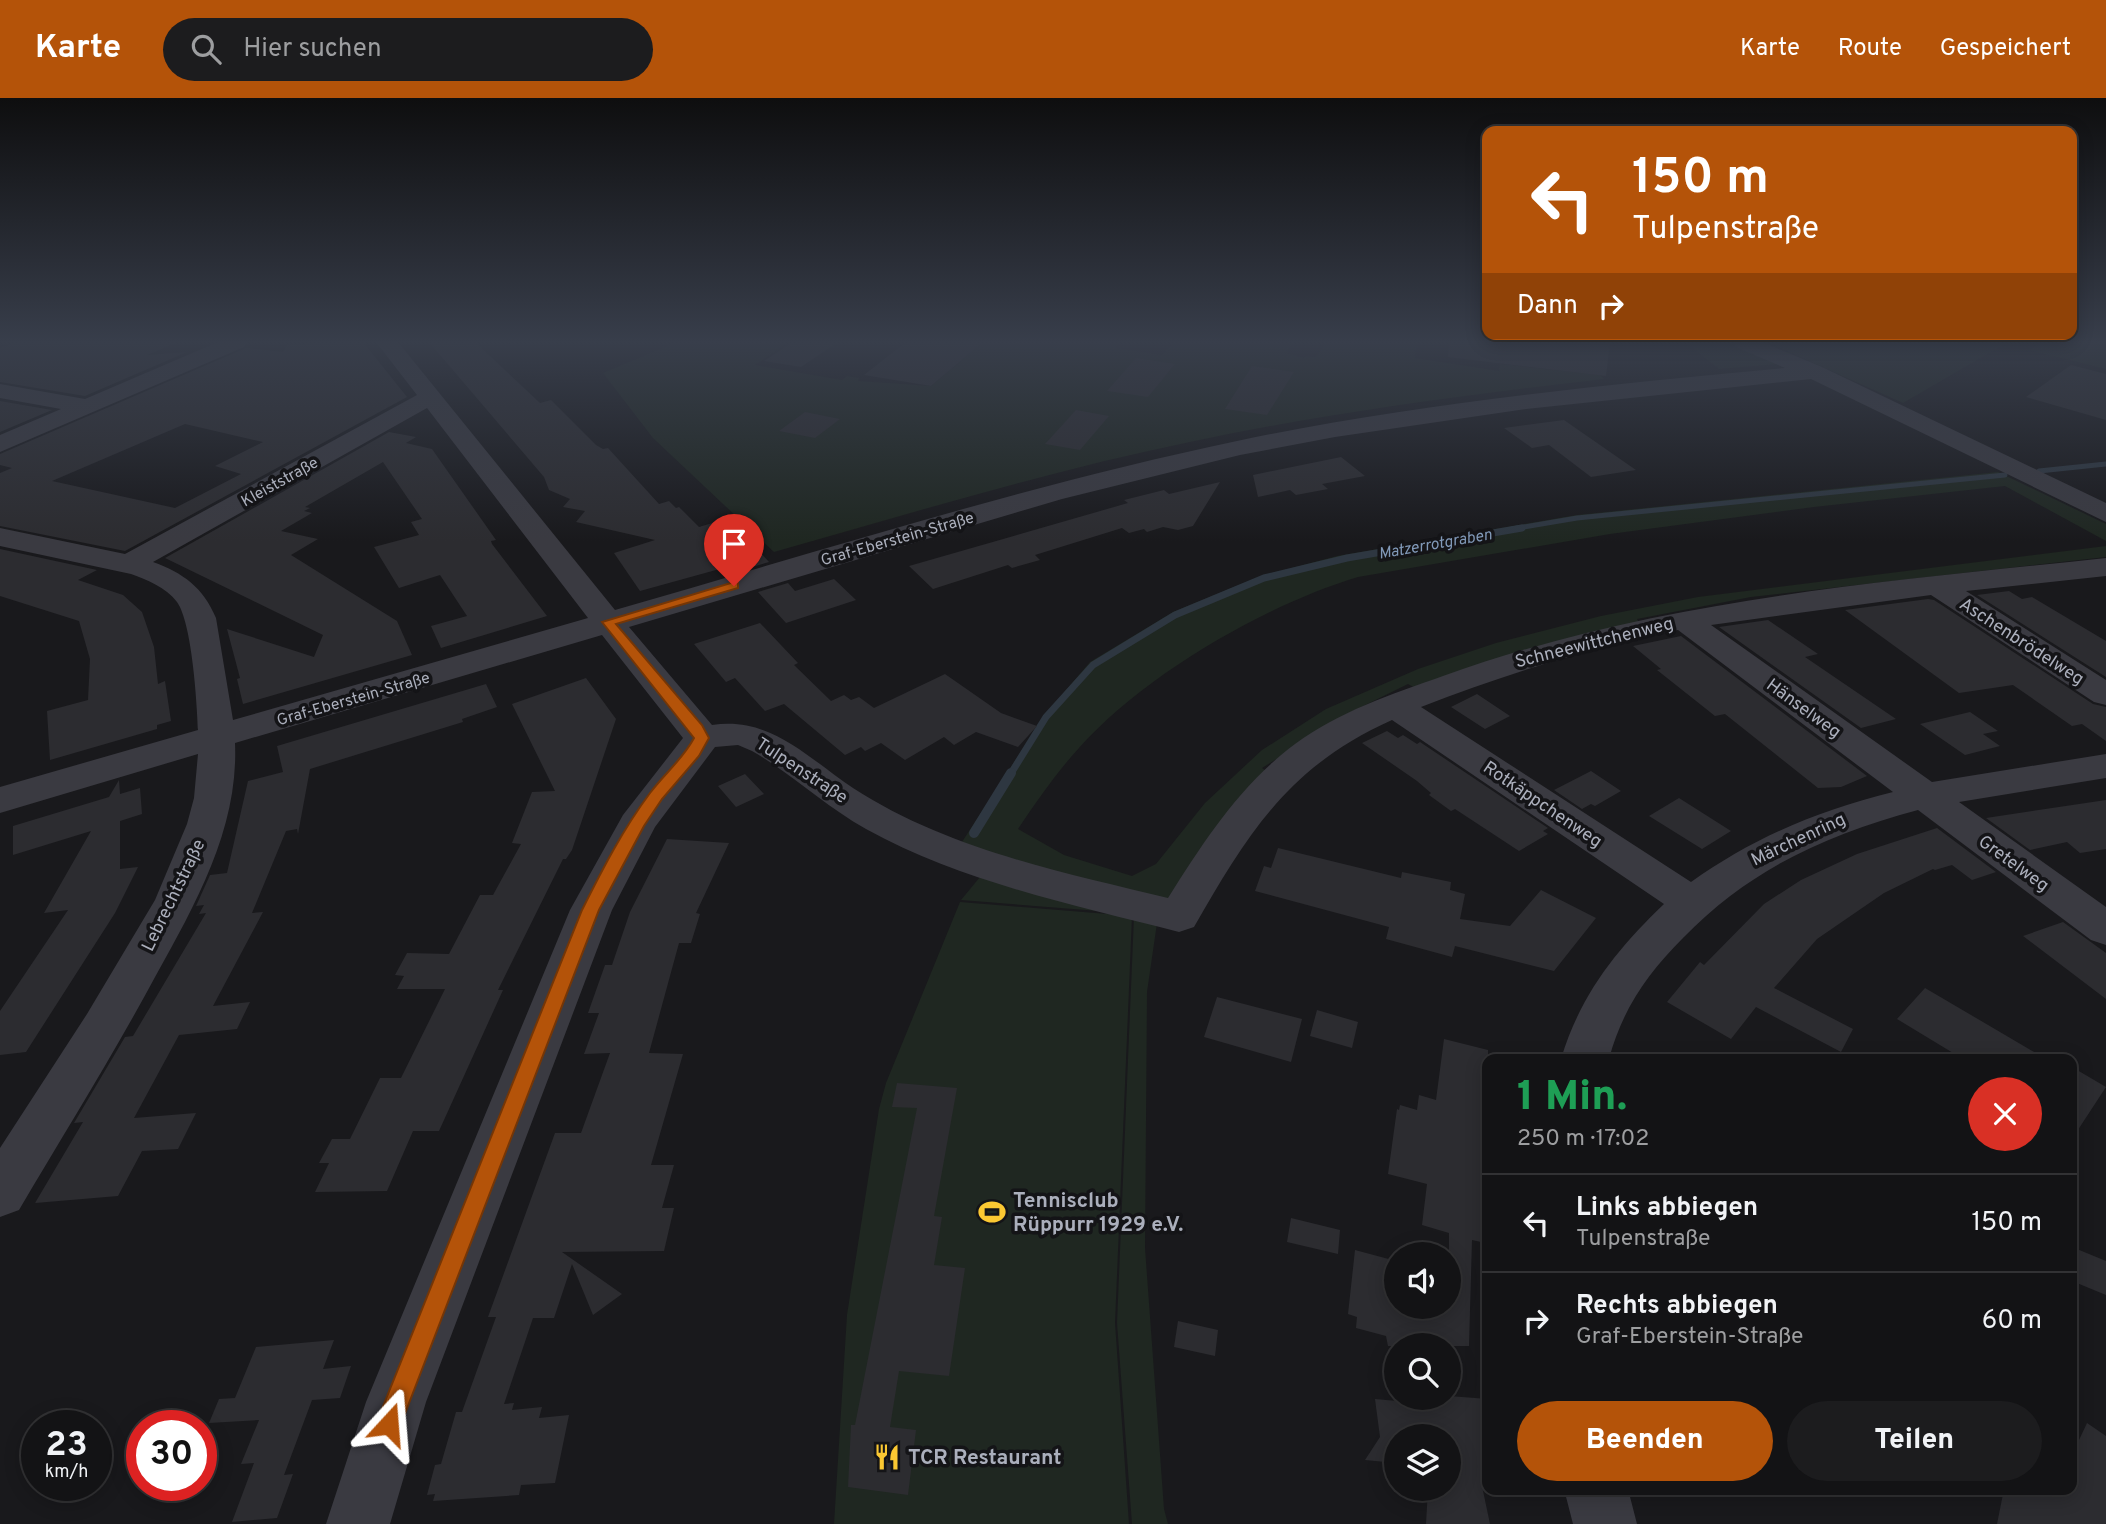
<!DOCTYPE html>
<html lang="de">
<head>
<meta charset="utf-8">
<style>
  body { margin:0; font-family:Overpass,sans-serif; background:#1c1c1e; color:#f1f3f6; height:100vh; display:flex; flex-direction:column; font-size:26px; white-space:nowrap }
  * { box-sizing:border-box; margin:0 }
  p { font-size:23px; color:#9d9ea0 }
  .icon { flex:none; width:38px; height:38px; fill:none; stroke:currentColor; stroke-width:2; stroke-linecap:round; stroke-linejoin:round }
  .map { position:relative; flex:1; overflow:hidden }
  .details { position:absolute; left:1482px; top:956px; width:595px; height:441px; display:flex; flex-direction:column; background:#131315; border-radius:14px; box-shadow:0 4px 18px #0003,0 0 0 2px #323234 }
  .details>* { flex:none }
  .top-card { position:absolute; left:1482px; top:28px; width:595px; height:214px; border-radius:14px; box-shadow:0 4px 18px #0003,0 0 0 2px #323234; background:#b45309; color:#fff; overflow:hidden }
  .fabs { position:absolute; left:1384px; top:1144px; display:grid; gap:14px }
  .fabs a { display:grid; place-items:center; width:77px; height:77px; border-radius:50%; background:#131315; box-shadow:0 4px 18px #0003,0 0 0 2px #323234; font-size:35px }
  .speed { position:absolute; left:21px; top:1312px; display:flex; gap:14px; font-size:35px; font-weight:700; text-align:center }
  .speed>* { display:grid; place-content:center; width:91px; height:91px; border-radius:50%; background:#131315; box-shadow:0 4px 18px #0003,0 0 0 2px #323234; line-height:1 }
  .speed small { font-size:18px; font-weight:400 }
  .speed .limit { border:10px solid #d22; background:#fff; color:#111 }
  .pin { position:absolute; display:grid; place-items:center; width:60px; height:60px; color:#fff; margin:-72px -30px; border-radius:50% 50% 50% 0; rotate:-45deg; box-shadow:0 0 7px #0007 }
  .pin .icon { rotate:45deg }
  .me { position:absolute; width:77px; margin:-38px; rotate:19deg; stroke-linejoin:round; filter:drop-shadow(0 0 5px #0008) }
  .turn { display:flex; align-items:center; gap:24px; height:147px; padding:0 35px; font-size:32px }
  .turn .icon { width:91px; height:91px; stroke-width:2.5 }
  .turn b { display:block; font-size:49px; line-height:60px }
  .then { display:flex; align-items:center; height:66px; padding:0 35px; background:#0003; gap:14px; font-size:26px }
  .round { display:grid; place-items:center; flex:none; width:74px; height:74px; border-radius:37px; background:#1c1c1e }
  .headline { display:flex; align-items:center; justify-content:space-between; height:119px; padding:0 35px }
  h1 { font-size:42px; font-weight:800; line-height:52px; color:#1e9e55 }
  .cta { display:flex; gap:14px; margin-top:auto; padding:14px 35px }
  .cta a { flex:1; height:80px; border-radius:42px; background:#b45309; color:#fff; font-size:28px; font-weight:800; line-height:80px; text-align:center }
  .cta a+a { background:#1c1c1e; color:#f1f3f6 }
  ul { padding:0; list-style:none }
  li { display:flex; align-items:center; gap:21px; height:98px; padding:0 35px; border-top:2px solid #323234 }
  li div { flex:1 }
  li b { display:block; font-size:26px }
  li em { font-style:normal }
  header { display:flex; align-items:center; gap:42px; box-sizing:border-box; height:98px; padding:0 35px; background:#b45309; color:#fff }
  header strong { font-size:33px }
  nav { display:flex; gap:38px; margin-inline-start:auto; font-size:24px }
  .search { width:490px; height:63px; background:#1c1c1e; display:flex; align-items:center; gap:18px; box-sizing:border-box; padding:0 24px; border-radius:38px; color:#9d9ea0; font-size:26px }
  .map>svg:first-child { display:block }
</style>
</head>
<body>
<header>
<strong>Karte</strong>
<div class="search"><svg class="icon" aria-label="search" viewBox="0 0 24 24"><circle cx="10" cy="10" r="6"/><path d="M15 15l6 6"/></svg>Hier suchen</div>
<nav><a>Karte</a><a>Route</a><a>Gespeichert</a></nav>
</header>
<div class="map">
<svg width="2106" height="1426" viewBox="0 0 2106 1426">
  <rect width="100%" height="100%" fill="#19191c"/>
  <path fill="#1f2721" d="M677,244H789L755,267L842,282L847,278L859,280L858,283L931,288L980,247L971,244H1121L1116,250L1162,257L1174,244H1294L1287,255L1304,260L1306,258L1316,259L1326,244H1417L1415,260L1499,273L1500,266L1600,277L1604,281C1466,297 1326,315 1190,344C1049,373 912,415 774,454L653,340L603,275Z
    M1685,244H1733L1778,266L1719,271Z
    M1767,244H2008L1903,305Z
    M2042,244H2106V271L2029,252Z
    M1998,374L2106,426V443L2005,388L1814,409L1610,436L1358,479C1265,507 1144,577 1079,650C1057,674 1036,704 1018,731L1064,757L1132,778L1156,766L1205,705L1262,652L1326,611L1418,571L1496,545L1601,518L1698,499L2106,448V459L1751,499L1637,521L1640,526L1417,591L1408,586L1351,614L1262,670L1271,677L1168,806L960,747L1044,618L1090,564L1173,514L1261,478L1337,458L1577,417Z
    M985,773L1124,815L961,802Z
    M960,804L1132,818L1115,1225L1129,1426H834L847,1217L879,1011L886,985Z
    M1134,818L1157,825L1147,894L1145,1150L1164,1411L1168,1426H1132L1117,1225Z"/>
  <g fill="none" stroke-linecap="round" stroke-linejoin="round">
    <path stroke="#2e3741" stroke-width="5" d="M2039,373L2106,366
      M1512,431L1577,420L2005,377"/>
    <path stroke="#2e3741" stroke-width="7" d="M1010,677L1046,619L1093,567L1175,517L1264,480L1347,460L1522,430"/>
    <path stroke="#2e3741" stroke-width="10" d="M974,735L1011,675"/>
  </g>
  <path fill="#2c2c30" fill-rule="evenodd" d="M17,244H178L147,257L187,254L85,298L0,284V250Z
    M332,244H363L407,299L125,453L0,428V375L12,370L0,367V356L246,250L283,254L287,247ZM185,326L263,344L215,368L241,376L175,410L52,383Z
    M429,244H475L540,305L551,302L596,347L603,351L608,350L659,406L669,403L676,410L679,409L699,429L729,420L769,464L739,473L734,467L640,493L614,455L655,442L576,424L585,413L563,409L570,401L549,392L544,379Z
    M793,244H838L801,269L764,263Z
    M906,244H983L931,288L864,277Z
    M1449,244H1610L1606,278L1448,259Z
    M1136,260L1175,266L1148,299L1107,293Z
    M2071,267L2106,276V322L2026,299Z
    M1252,268L1294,274L1267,317L1225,311Z
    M0,303L52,312L0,334Z
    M1076,312L1109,318L1080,352L1045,346Z
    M805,314L840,321L815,340L779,333Z
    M1564,322L1636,372L1591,379L1549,347L1532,350L1504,330Z
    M389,334L416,339L406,345L432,351L496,442L491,443L492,446L547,518L441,550L431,528L467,518L440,477L399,490L374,449L419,437L411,424L422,421L383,364L305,409L310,410L304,413L312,415L281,433L318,441L291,457L397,523L412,557L243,606L237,581L240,580L227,531L314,559L323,537L165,460Z
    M1341,359L1365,378L1322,386L1328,391L1296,397L1290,392L1258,399L1253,377Z
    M1220,384L1193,428L1178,432L1163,429L1147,434L1144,431L1129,435L1122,430L1035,457L1040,462L1012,470L1008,467L933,491L909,468L1128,405L1124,402L1164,392L1169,396Z
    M0,451L97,472L78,482L123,497L142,514L154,549L158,586L165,583L171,623L157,627V631L50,662L47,613L88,602L90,561L79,523L0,498Z
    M834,481L856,502L786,525L758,494L788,485L795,493Z
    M2009,493L2022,501L2032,499L2106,543V579L1977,497Z
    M1928,501L1934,502L2093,606L2106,609V643L2082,626L2072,628L2013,587L1959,595L1845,512Z
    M1768,522L1818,556L1805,559L1896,621L1861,630L1719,529Z
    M760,525L798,565L794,567L831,603L844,597L851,602L859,599L874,610L945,576L1001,615L1037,628L1018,649L976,634L954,647L944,639L905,662L881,645L865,653L861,649L845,657L784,606L765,613L735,580L726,584L694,546Z
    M1681,538L1867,678L1841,689L1818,690L1725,616L1715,618L1657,572L1661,571L1633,548Z
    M586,580L616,621L572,752L566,761H563L498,892H503L439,1033H413L387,1093L315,1094L329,1065H319L332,1041H350L380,980H401L445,891H397L404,878L395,877L407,855L449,856L480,797H493L521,746L512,745L532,694L555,693L512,606Z
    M486,586L497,609L462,621L463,624L310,671L298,736L297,731L286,733L252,815L263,814L213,908L250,904L237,931L179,937L134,1020L196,1015L178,1051L142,1053L118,1098L35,1105L83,1024L74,1025L125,939L133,938L206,815L199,816L204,807L196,808L210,777L227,775L248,683L283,674L277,648Z
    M1477,596L1510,618L1485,631L1451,609Z
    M1970,614L1998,633L1983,636L2000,648L1965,657L1920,626Z
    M1387,633L1398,640L1403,637L1417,646L1420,644L1548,730L1543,733L1548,736L1519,753L1455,711L1451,713L1429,697L1431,695L1417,683L1362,645Z
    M1591,673L1621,693L1595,708L1591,706L1582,711L1554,692Z
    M745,676L764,696L736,709L718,688Z
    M119,682L120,696L140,690L142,716L120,723V771L138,769L115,815L26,954L0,957V913L68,812L44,815L91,733L13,757V728L109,699Z
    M1679,700L1731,733L1702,751L1649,718Z
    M2106,702V751L2080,755L2067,744L2030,752L1986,720Z
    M1937,730L1996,774L1972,782L1952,767L1935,772L1933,771L1884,795L1817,841L1774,890L1853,931L1841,954L1756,909L1731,941L1667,904L1700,864L1704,867L1764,806L1801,782L1857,756Z
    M667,741L729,745L696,815L700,816L691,845H679L649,955L683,956L651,1067H674L662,1110H674L664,1153L562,1154L622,1196L593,1217L572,1166L554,1220H533L504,1306L514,1305L512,1312L542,1309L539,1320L569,1317L555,1385L521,1387L519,1397L433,1403L435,1396L427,1397L435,1367L441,1366L456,1314H462L496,1219H488L555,1035H581L610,955L584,956L599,915H588L605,867H612L630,814Z
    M1278,750L1401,780L1402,774L1451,784L1450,792L1465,796L1460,821L1510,828L1541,792L1596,820L1554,873L1455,848L1452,859L1386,841L1389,829L1255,793L1264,768L1271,770Z
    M2063,824L2106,855V901L2023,838Z
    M1925,890L2046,961H1963L1897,921Z
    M1217,899L1302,921L1291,964L1204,939Z
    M1317,912L1358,924L1352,950L1310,938Z
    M1444,941L1488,952V1115L1483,1114L1481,1144L1472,1142L1469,1248H1388L1386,1238L1356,1230L1357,1219L1348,1216L1355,1152L1396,1163V1209H1449V1135L1422,1127L1427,1086L1388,1076L1397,1011L1399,1012L1400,1007L1417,1012L1419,997L1436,1002Z
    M2072,969L2106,989L2072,1041Z
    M897,985L957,990L934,1118L942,1119L934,1167L965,1170L949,1278L899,1273L890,1329L916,1332L908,1397L848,1389L851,1327H855L917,1010L892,1009Z
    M1291,1120L1340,1132L1338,1156L1287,1144Z
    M2072,1149L2106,1163V1197L2072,1183Z
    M1178,1223L1218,1232L1215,1258L1174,1249Z
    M334,1242L323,1271L351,1268L340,1300L312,1302L284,1377L293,1376L277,1420L232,1424L254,1365L241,1366L259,1322L209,1325L219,1301L235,1300L256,1249Z
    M1449,1298L1488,1301V1389L1482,1388L1490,1426H1426L1428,1391H1449V1339H1396V1365L1365,1362L1380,1339L1375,1301L1397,1303L1396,1300Z
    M2087,1325L2106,1338V1426H1997L2004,1391H2072V1357Z"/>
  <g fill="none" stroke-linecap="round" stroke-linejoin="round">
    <path fill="#3a3a41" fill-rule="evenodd" d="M218,244H247L244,249L0,354V337L61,311L0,300V286L85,301Z
      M376,244H398L615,512C821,453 1027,387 1237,343C1417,305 1602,287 1785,270L1736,249L1733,244H1762L1822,269L2106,405V424L1811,281L1526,311L1335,339L1240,357L1062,401L629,529L712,627C771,618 808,660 853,690C947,751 1061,774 1168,800C1204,743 1240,687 1295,646C1338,614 1392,596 1443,578C1656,501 1882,484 2106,460V478L1966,493L2106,582V607L2094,604L1931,497L1711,527L1932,684L2106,656V680L1959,704L2106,809V847L2091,842L1918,712C1826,737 1750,771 1683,840C1647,876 1622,912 1609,961H1561C1580,897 1617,851 1664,806L1392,622C1289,668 1248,735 1194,829L1179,834C1074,807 962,784 866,731C825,708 792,676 752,653L738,647L715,649L655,729L612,812L426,1304L390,1426H326L366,1304L570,812L623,717L683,640L602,537L235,645C239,736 190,815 148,892C107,967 62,1039 19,1112L0,1119V1050L87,916L155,802L187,726L194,700L198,656L0,715V689L198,632C197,604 192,525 177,504C166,489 147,482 131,476L0,448V430L125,456L417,297ZM427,310L588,520L233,622L216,520C203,489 183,475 153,464ZM1678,532L1893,694C1817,713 1755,739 1691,784L1421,609C1505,576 1590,550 1678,532Z
      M1564,1391H1628L1637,1426H1573Z"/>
  </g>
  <linearGradient id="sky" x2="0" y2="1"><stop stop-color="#0e0e0f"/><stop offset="0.55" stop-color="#383e4b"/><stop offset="1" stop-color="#383e4b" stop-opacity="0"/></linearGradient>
  <rect width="2106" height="443" fill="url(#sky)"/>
  <path fill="#b45309" stroke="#753606" stroke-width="2" d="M734,484L738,485V490L616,526L702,627L709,640L699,658L662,701L644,728L599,812L401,1326L398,1335L389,1339L380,1335L376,1326L582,812C602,772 623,731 650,695C664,676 683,661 694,640L602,524Z"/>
  <defs>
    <g id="stadium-bare" transform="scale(2.1)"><path d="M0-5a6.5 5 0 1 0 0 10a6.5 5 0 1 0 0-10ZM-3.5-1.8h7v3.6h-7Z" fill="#fbc832" stroke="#141417" stroke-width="2.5" paint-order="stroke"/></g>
    <g id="restaurant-bare" transform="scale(2.1)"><path d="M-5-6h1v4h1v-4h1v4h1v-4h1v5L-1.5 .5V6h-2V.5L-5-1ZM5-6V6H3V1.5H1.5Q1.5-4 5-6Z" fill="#fbc832" stroke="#141417" stroke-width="2.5" paint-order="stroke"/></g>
  </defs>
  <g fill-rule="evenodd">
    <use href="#stadium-bare" x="992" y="1114"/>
    <use href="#restaurant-bare" x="887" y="1359"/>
  </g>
  <g text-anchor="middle" stroke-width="7" stroke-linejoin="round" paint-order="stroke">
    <g font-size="16" fill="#abafbc" stroke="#141417">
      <text transform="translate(279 383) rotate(-29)" y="6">Kleiststraße</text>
      <text transform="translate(897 440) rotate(-16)" y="6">Graf-Eberstein-Straße</text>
      <text transform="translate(353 600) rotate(-16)" y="6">Graf-Eberstein-Straße</text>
    </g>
    <g font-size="16" font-style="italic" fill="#8199b8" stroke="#141417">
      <text transform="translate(1435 445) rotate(-10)" y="6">Matzerrotgraben</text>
    </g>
    <g font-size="18" fill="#abafbc" stroke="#141417">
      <text transform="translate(2022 543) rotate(33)" y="6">Aschenbrödelweg</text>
      <text transform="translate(1594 544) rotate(-14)" y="6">Schneewittchenweg</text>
      <text transform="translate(1804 610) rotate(36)" y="6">Hänselweg</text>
      <text transform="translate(802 672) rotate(33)" y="6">Tulpenstraße</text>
      <text transform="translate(1543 706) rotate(34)" y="6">Rotkäppchenweg</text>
      <text transform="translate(1798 741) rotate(-25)" y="6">Märchenring</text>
      <text transform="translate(2014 765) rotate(36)" y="6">Gretelweg</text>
      <text transform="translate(173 797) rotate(-64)" y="6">Lebrechtstraße</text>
    </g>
    <g font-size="21" font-weight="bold" fill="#abafbc" stroke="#141417" text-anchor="start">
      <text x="1013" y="1109">Tennisclub<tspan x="1013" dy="24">Rüppurr 1929 e.V.</tspan></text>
      <text x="908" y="1366">TCR Restaurant</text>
    </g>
  </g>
</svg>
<div class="fabs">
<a><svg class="icon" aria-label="sound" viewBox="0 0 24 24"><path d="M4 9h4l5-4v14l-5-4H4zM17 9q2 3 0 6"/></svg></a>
<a><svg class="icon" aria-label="search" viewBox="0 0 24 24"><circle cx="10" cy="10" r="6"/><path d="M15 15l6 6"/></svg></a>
<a><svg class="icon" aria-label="layers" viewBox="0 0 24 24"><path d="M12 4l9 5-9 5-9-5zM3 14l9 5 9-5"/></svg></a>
</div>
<div class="speed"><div>23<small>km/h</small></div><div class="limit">30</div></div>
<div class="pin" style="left:734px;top:488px;background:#d93025"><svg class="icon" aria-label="arrive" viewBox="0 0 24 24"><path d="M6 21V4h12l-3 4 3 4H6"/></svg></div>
<svg class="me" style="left:389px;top:1326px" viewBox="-20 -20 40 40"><path d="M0-17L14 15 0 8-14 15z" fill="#b45309" stroke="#fff" stroke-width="4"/></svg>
<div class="top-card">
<div class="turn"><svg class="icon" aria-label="left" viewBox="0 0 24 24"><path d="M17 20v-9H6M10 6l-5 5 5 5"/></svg><div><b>150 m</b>Tulpenstraße</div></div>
<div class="then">Dann<svg class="icon" aria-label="right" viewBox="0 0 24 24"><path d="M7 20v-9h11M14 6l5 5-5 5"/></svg></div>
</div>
<section class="details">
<div class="headline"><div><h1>1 Min.</h1><p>250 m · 17:02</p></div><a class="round" style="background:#d93025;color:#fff"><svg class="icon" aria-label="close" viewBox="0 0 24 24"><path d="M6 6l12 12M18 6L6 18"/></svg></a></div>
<ul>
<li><svg class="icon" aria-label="left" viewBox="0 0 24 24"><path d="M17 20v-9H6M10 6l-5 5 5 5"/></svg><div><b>Links abbiegen</b><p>Tulpenstraße</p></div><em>150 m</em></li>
<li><svg class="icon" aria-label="right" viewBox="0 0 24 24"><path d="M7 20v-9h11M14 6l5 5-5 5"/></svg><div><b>Rechts abbiegen</b><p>Graf-Eberstein-Straße</p></div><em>60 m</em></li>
</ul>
<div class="cta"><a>Beenden</a><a>Teilen</a></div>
</section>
</div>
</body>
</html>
